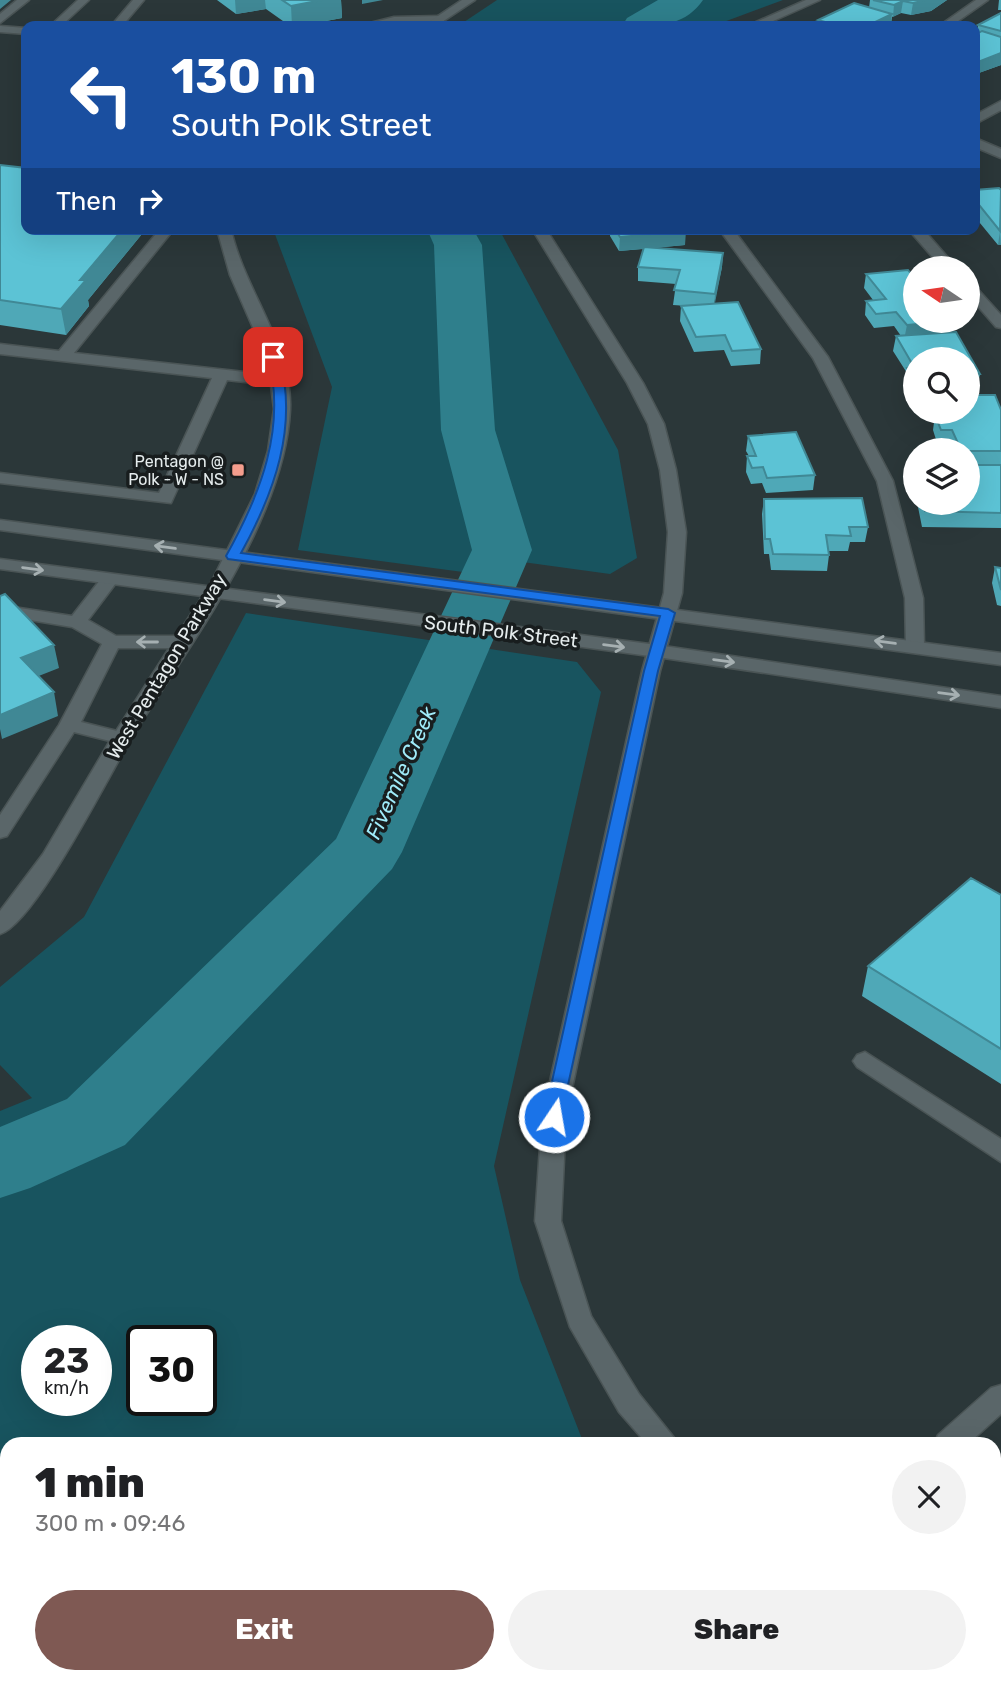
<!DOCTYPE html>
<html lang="en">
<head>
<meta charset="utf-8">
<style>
  body { margin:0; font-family:Rubik,sans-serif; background:#f2f2f2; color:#202124; height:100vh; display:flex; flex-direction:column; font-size:26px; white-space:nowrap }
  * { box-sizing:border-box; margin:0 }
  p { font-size:23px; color:#757577 }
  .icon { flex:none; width:38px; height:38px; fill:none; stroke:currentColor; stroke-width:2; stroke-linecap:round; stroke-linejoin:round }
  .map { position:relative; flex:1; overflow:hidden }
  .sheet { position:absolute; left:0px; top:1437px; width:1001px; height:247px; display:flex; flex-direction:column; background:#fff; border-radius:21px 21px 0 0; box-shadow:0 7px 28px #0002 }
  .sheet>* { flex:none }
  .guide { position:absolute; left:21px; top:21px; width:959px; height:214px; border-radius:14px; box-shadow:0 7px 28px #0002; background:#1a4fa0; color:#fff; overflow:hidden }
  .needle { width:46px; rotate:283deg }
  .controls { position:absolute; left:903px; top:256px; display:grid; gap:14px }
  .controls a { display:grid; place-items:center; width:77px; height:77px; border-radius:50%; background:#fff; box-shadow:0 7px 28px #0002; font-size:35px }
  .speed { position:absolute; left:21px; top:1325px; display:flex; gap:14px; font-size:35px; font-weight:700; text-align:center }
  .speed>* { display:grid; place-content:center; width:91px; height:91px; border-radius:50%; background:#fff; box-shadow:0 7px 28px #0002; line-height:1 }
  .speed small { font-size:18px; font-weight:400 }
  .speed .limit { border:4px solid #111; border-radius:10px; background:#fff; color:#111 }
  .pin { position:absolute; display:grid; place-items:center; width:60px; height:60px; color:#fff; margin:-30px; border-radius:14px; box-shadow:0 4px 10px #0006 }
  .me { position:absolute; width:77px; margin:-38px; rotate:12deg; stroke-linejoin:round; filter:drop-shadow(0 0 5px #0008) }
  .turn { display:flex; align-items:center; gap:24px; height:147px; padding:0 35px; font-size:32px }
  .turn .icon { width:91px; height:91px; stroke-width:2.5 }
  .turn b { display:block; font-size:49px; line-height:60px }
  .then { display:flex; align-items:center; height:66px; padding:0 35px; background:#0003; gap:14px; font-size:26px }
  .round { display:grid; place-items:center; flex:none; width:74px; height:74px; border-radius:37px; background:#f2f2f2 }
  .headline { display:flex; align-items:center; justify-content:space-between; height:119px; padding:0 35px }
  h1 { font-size:42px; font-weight:800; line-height:52px }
  .button { display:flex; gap:14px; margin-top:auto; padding:14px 35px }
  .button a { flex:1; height:80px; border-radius:42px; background:#7f5953; color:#fff; font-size:28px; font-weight:800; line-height:80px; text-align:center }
  .button a+a { background:#f2f2f2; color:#202124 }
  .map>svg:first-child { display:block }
</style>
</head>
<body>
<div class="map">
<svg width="1001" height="1683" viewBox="0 0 1001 1683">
  <rect width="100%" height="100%" fill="#2b3739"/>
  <path fill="#18545f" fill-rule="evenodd" d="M497,0H783L713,26H458Z
    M273,229H499L618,450L637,558L610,574L472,555L478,574L298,550L332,387Z
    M246,613L577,662L601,692L494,1166L520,1280L584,1444H7V1676H857L864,1683H0V1111L32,1098L0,1065V987L84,917ZM37,1340H96V1400H37ZM142,1340H201V1400H142Z"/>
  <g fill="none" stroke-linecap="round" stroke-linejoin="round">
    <path fill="#2f7f8c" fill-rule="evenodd" d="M658,0H703C683,29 653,26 622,26L627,18Z
      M427,229H473L482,245L495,430L532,550L402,852L392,869L125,1145L30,1188L0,1198V1127L67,1099L336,839L472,550L441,430L434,245Z"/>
    <g stroke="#4a5455" stroke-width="3">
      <path id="service" d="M17,0H29L0,23V14Z
        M78,0H89L61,26H50Z
        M133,0H144L122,26H111Z
        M976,0H988L951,26H939Z
        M440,16L444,17V21L358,26L394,17Z
        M975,138L1001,149V158L975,147Z
        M160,229H174L74,353L280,376L288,381L280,386L227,380L171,503L0,483V473L159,493L212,378L0,354V344L59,351Z
        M719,229H733L828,357L893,481L923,598L924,646L922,650L915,652L906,646L905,598L877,481L813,358Z
        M110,574L119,579L88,620L116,636H182L191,642L182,648H118L81,722L129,734L132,738L122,744L74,732L7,836L0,838V815L59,725L102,644L72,627L0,615V605L72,616L104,575Z
        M865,1052L1001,1139V1162L857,1067L853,1061L857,1055Z
        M1001,1385V1414L968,1444H934L938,1435L991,1388Z"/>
    </g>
    <g stroke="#4a5455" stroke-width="3">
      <path id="minor" d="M806,0H820L762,26H747Z
        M1001,101V110L975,124V115Z
        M532,229H546L643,383L664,424L676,470L686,532L682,593L660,671L566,1117L561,1221L591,1316L639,1394L679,1444H647L619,1412L570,1327L535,1221L542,1117L642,671L664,593L668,532L660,470L648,424L627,383Z
        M908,229H923L957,268H942Z
        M968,283L973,284L1001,315V328L996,327L968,295Z
        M921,1676H958L961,1683H923Z"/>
    </g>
    <g stroke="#4a5455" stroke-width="3">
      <path id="tertiary" d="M462,0H475L436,26H423Z
        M0,26L26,28V34L0,32Z
        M217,229H231C244,290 293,346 290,410C288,454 272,497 253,537C220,607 173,671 132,737C110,773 35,924 0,934V911L43,854L111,739L212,581L255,494L268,451L274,409L268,362L230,275Z"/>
    </g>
    <g stroke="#4a5455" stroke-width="3">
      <path id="secondary" d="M0,520L1001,653V665L0,530Z
        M0,559L657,645L1001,696V708L657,657L0,569Z"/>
    </g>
    <use href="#service" fill="#5a6669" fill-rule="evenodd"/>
    <use href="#minor" fill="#5a6669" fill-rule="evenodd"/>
    <use href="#tertiary" fill="#5a6669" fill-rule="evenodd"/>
    <use href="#secondary" fill="#5a6669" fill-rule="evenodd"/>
  </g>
  <path fill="#4fa8b7" d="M217,0H341L342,18L299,26H290L266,9L236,14Z
    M870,0H947L931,11L911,15L901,13L892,17L891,26H818V20L869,8Z
    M999,0H1001V10H998Z
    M1001,13V65L976,74H975V35L977,34L978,25Z
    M0,165L26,229H162L154,235L142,234L88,300L89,306L66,335L0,325Z
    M975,190H1001V245H998L975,217Z
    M610,229H685V245L653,248L723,253L722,267L714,304L761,349L760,364L731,366L724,350L694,352L680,321L681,306H688L673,305L676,284L638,281V267L643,249L619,251L610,236Z
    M769,229H791L790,232Z
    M908,270L915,279V320H940L941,322L939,334L956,332L980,374L977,388L968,389V359H915V400L905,383L907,373L893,351L896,336H901L894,326L874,328L865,315L866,301L873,300L864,288L866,274Z
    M1001,410V528L922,527L917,502H968V450H952L950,446H938L933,430L935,415H943L942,411Z
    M748,436L815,475L813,490L766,493L762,483L751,484L746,472L747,456H749L746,451Z
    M764,499L868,527L865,542H850L848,551H828L829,555L827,571L771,570L769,554H764L762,514Z
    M995,567L1001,568V606L997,605L992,583Z
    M1001,895V1084L862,996L868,966Z"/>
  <path fill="#408895" d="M0,0H11L0,9Z
    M235,0H265L266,9L236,14Z
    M322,0H341L342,18L299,26H292L291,6Z
    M362,0H383L362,4Z
    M926,0H947L931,11L911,15L913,3Z
    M903,1L901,13L893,17L894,5Z
    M892,14L890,26H867Z
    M1001,53V65L976,74L978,62Z
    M123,229H142V234L88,300L89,306L66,335L61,309L80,280Z
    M153,229H162L154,235Z
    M686,231L685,245L619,251L620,237Z
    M1000,231L1001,245H998Z
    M723,253L722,267L714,308L715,294Z
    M941,322L939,336L904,340L907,325Z
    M54,645L59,668L26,681L21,658Z
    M54,692L58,716L2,739L0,729V715Z"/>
  <path fill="#5cc3d5" stroke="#408895" stroke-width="2" d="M282,0H322L291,6Z
    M873,0H926L913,3L903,1L894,5Z
    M854,3L892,14L867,26H839L818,20Z
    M1001,13V31L978,25Z
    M982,31L1001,37V53L978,62L975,61V35Z
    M0,165L26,168V229H123L80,280H86L61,309L0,300Z
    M999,188L1001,190L1000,231L975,200V190Z
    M615,229H685L686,231L620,237Z
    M644,247L723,253L715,294L674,290L680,270L638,267Z
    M908,270L915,279V320H940L941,322L907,325L896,312L876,314L866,301L886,299L866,274Z
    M738,302L761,349L732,351L725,335L696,337L681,306Z
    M956,332L980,374H968V359H915V381L907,368L914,367L896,336Z
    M968,395H995L1001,410V451H968V450H961L952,430H941L935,415H951L950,411H968Z
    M796,432L815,475L767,478L763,467L752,468L747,456H756L748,436Z
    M968,465H1001V513L925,511L923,502H968V488H972L968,471Z
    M862,498L868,527H849L851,536L826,535L829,555L773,554L770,539H765L764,499Z
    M995,567L1001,568V590Z
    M5,594L54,645L21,658L54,692L0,715V596Z
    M971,878L1001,895V1049L868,966Z"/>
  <defs><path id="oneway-shaft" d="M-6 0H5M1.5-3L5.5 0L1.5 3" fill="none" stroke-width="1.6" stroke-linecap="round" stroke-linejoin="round" transform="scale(1.75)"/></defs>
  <g stroke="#a6b0b2">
    <use href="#oneway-shaft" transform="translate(165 547) rotate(-172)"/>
    <use href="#oneway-shaft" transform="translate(33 569) rotate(8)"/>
    <use href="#oneway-shaft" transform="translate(275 601) rotate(7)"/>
    <use href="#oneway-shaft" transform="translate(147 642) rotate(180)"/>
    <use href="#oneway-shaft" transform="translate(885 642) rotate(-172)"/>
    <use href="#oneway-shaft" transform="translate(614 646) rotate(7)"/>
    <use href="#oneway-shaft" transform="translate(724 661) rotate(8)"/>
    <use href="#oneway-shaft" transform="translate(949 694) rotate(8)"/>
  </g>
  <path fill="#1a73e8" stroke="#114b97" stroke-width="2" d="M273,354L279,357C299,426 274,493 241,553L668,609L675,613L658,671L560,1122H547L544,1117L644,671L660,616L228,559L226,556C260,495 287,428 268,357Z"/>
  <rect fill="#f49d8d" stroke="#181d1e" stroke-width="2.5" x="231" y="463" width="14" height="14" rx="3.5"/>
  <g text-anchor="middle" stroke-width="7" stroke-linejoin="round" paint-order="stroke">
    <g font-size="16" fill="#e5eced" stroke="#181d1e" text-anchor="end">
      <text x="224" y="467">Pentagon @<tspan x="224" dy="18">Polk - W - NS</tspan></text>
    </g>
    <g font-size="19" fill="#e5eced" stroke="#181d1e">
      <text transform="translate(501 631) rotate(7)" y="7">South Polk Street</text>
      <text transform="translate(166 666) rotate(-59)" y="7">West Pentagon Parkway</text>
    </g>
    <g font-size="21" font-style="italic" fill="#a0ecfa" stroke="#181d1e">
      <text transform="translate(401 773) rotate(-66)" y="7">Fivemile Creek</text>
    </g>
  </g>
</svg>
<div class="controls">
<a><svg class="needle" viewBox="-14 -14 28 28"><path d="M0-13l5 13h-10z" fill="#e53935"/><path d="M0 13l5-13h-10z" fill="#757577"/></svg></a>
<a><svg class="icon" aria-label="search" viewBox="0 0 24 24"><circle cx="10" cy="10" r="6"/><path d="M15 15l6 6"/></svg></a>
<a><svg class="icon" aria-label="layers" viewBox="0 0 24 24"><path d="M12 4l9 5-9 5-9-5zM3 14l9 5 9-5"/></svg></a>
</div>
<div class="speed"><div>23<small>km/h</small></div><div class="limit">30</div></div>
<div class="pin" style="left:273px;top:357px;background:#d93025"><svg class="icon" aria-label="arrive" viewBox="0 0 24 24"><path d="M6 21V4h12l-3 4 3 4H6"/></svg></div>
<svg class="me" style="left:554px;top:1117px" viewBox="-20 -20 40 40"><circle r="17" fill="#1a73e8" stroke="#fff" stroke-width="3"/><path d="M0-11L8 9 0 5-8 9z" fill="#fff"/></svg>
<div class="guide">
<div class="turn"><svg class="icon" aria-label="left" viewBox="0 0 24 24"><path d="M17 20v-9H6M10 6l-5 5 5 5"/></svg><div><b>130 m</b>South Polk Street</div></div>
<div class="then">Then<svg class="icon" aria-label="right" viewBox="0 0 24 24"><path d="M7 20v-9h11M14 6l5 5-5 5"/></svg></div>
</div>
<section class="sheet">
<div class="headline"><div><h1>1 min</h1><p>300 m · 09:46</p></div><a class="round"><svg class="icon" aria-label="close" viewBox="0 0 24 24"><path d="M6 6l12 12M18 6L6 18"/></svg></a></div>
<div class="button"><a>Exit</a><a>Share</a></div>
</section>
</div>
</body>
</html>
